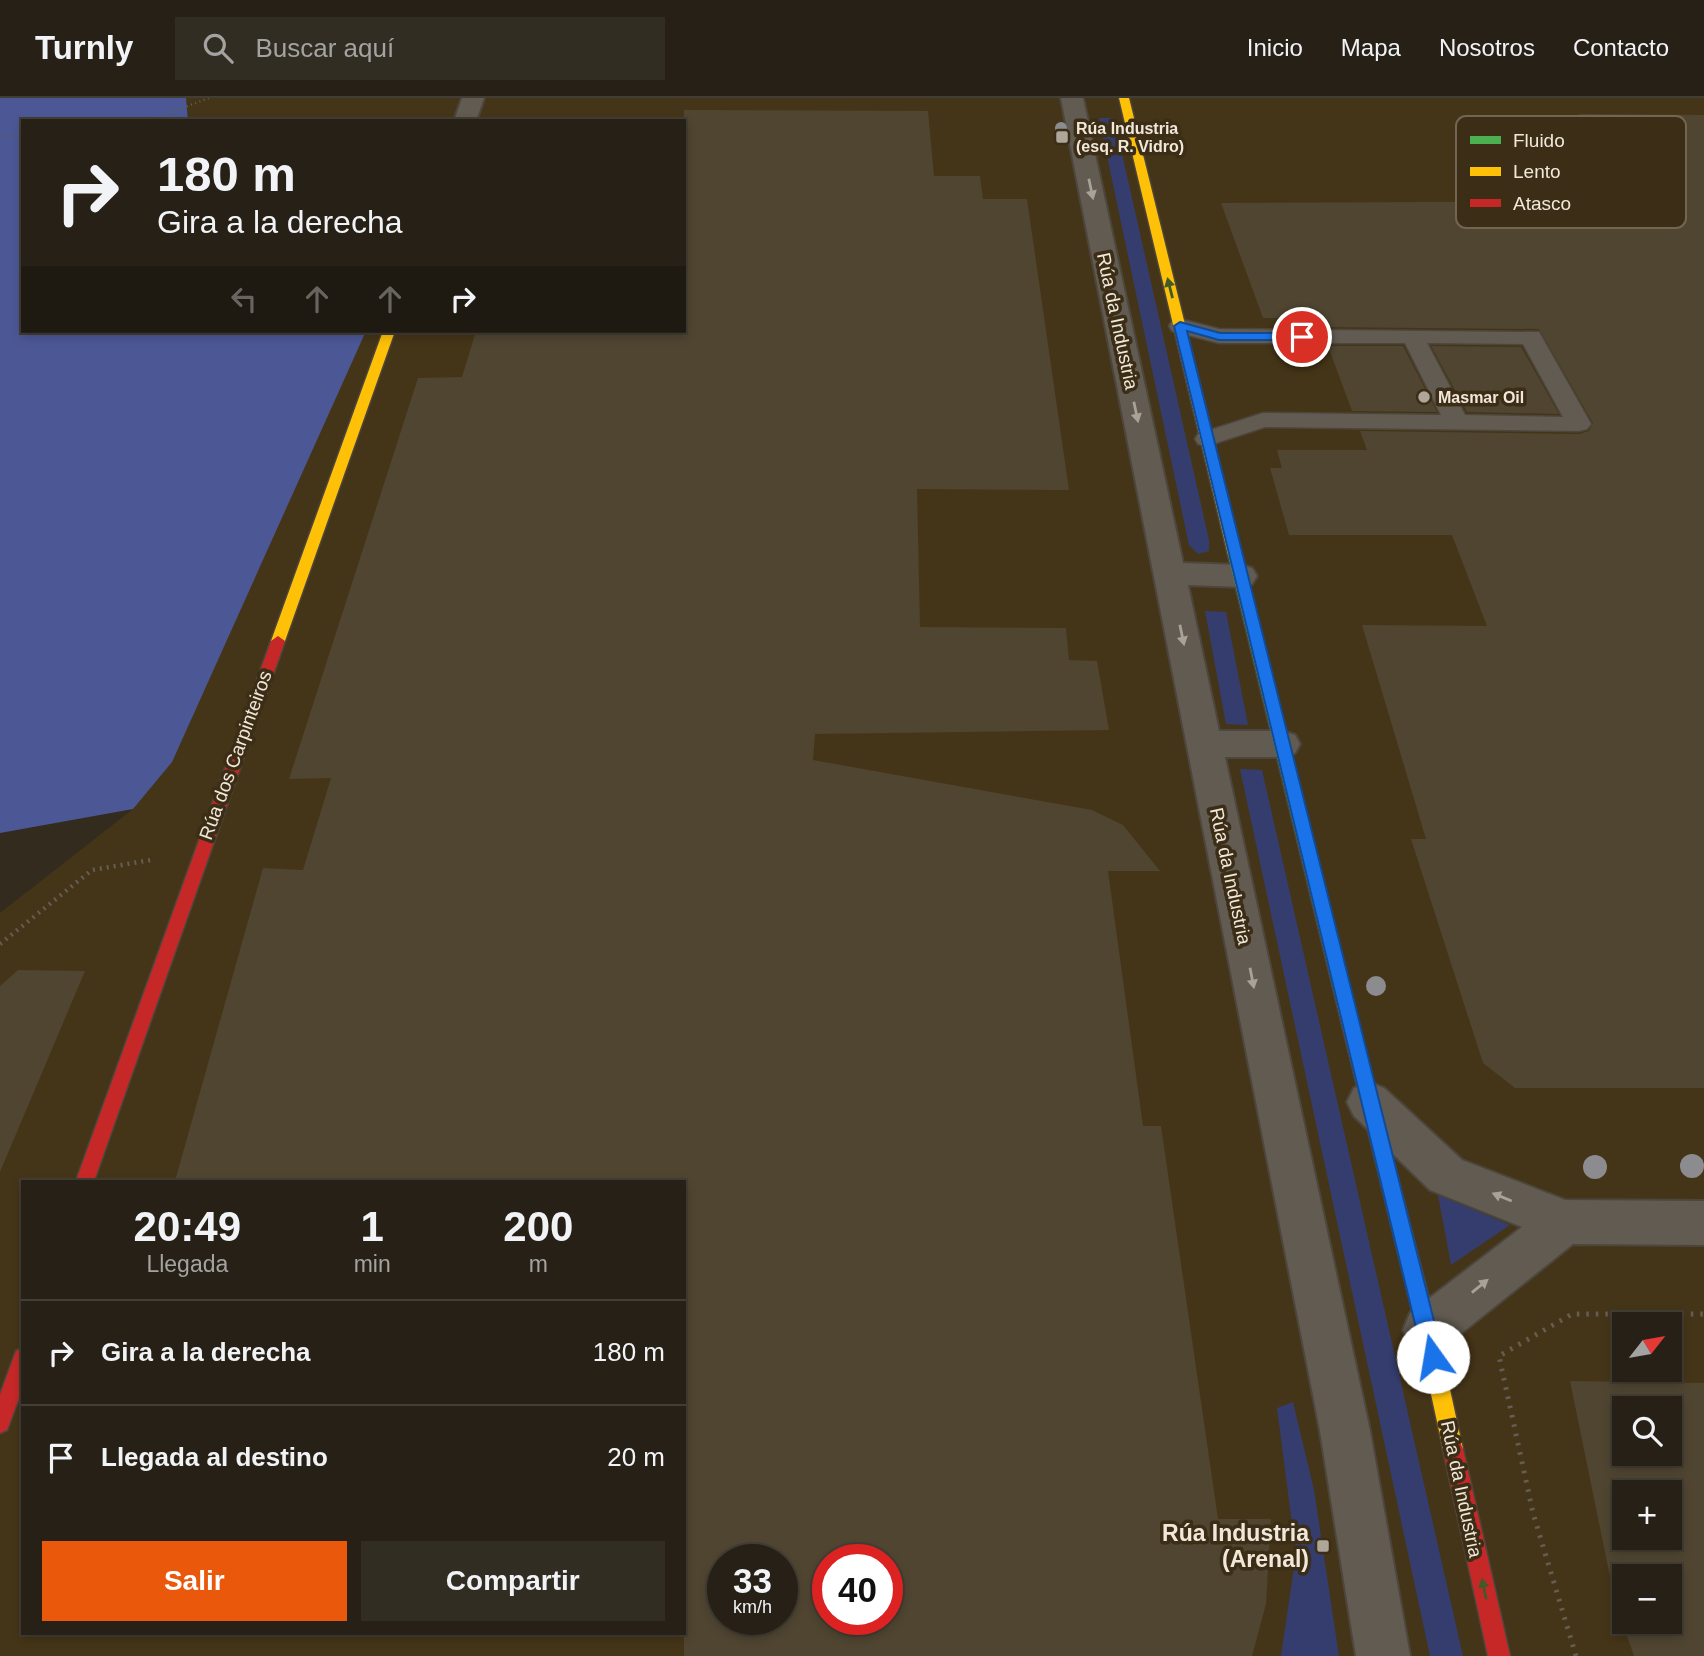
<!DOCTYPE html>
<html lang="es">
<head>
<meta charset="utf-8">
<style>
  body { margin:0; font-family:Arial,sans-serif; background:#322d23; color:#f1f3f6; height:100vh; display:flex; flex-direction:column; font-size:26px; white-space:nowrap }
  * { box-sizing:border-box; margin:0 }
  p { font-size:23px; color:#a4a3a1 }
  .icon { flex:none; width:38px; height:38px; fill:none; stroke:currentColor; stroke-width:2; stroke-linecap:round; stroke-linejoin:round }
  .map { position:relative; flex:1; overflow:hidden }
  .sheet { position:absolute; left:21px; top:1082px; width:665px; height:455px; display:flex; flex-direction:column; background:#262016; border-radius:0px; box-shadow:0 4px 10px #0003,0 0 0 2px #423e35 }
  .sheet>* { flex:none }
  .hud { position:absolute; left:21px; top:21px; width:665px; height:214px; border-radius:0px; box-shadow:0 4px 10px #0003,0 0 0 2px #423e35; background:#262016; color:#f1f3f6; overflow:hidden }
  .needle { width:46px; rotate:59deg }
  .tools { position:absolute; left:1612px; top:1214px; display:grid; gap:14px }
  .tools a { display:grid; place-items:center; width:70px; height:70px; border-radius:0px; background:#262016; box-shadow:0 4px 10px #0003,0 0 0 2px #423e35; font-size:35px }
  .speed { position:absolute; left:707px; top:1446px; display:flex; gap:14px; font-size:35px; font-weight:700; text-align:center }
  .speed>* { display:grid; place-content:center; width:91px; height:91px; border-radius:50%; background:#262016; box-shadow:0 4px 10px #0003,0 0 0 2px #423e35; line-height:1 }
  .speed small { font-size:18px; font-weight:400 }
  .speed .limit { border:10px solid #d22; background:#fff; color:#111 }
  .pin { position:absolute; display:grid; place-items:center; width:60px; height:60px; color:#fff; margin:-30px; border:4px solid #fff; border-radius:50%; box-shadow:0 2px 7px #0007 }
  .me { position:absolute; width:77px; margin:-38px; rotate:347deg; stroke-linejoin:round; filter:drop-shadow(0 0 5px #0008) }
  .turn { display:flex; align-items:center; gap:24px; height:147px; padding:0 21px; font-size:32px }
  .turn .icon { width:91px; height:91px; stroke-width:2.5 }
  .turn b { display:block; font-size:49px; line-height:60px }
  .lanes { display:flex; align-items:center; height:66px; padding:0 21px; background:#0003; justify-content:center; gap:35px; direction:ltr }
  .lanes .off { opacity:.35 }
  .eta { display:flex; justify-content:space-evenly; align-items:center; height:119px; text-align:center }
  .eta b { font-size:42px; font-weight:800; line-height:49px }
  .action { display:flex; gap:14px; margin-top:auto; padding:14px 21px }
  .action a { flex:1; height:80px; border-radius:0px; background:#ea580c; color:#fff; font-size:28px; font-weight:800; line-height:80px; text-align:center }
  .action a+a { background:#322d23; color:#f1f3f6 }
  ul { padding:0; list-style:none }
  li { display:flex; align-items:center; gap:21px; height:105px; padding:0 21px; border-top:2px solid #423e35 }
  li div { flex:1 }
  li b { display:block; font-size:26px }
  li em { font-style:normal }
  header { display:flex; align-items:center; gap:42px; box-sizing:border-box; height:98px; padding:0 35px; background:#262016; border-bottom:2px solid #423e35 }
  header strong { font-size:33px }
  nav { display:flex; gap:38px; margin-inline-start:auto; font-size:24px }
  .search { width:490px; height:63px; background:#322d23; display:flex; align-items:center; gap:18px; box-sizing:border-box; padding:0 24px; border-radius:0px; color:#a4a3a1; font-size:26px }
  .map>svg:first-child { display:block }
</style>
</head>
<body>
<header>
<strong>Turnly</strong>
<div class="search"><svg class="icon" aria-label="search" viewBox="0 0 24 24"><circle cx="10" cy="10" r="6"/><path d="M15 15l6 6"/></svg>Buscar aquí</div>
<nav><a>Inicio</a><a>Mapa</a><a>Nosotros</a><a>Contacto</a></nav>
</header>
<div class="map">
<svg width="1704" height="1558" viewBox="0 0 1704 1558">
  <rect width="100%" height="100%" fill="#332b1e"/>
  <path fill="#453518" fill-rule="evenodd" d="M186,0H1704V1558H0V815L133,711L366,233H684V23H188ZM23,1083H684V1535H23ZM1624,1227H1670V1272H1624ZM1624,1311H1670V1356H1624ZM1624,1395H1670V1440H1624ZM723,1461H782V1521H723ZM828,1461H887V1521H828ZM1624,1479H1670V1524H1624Z"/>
  <path fill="#353d6e" d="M1099,20H1114L1209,442V453L1198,456L1189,447Z
    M1205,513L1226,514L1248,627L1226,626Z
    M1240,671L1262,672L1463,1558H1430Z
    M1438,1097L1510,1127L1451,1167Z
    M1293,1304L1314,1392L1339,1558H1281L1296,1456L1277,1310Z"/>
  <path fill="#4c5896" d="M0,0H186L188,23H23V233H366L172,664L133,711L0,735Z"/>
  <path fill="#4f4531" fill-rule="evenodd" d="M684,12L928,13L934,78H980L983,101H1027L1069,392L917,391L920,529L1066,530L1069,562L1097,563L1109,632L815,636L813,662L1092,712L1123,727L1160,773H1108L1143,1028H1161L1218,1421H1271L1266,1506L1252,1558H684V1083H175L263,770L303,772L331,680L289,681L418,280L462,279L476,233H684ZM723,1461H782V1521H723ZM828,1461H887V1521H828Z
    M1579,16L1704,17V990H1515L1483,965L1411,741H1426L1362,527L1487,528L1452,437H1289L1270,370H1282L1277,352H1367L1360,333L1579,336L1589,333L1593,325L1539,231L1321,229L1318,220H1263L1221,105L1634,103Z
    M1328,248H1403L1437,314L1352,313Z
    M1431,248L1521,249L1559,316L1467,314Z
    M18,872L85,873L0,1074V888Z
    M1570,1283L1704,1285V1558H1634L1615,1503ZM1624,1311H1670V1356H1624ZM1624,1395H1670V1440H1624ZM1624,1479H1670V1524H1624Z"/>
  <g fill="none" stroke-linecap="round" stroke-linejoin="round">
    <g stroke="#4d463c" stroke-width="3">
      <path id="lane" d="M1180,221L1219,231L1539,234L1591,326L1587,331L1579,333L1265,329L1207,348L1198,346L1195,341L1198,336L1263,315L1441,317L1405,245H1219L1172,233L1169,228L1172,223ZM1427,245L1523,246L1563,319L1465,317Z"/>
    </g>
    <g stroke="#4d463c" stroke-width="4">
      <path id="street" d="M462,0H484L476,23H454Z
        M1061,0H1083L1183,465L1241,467L1252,470L1257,478L1252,486L1241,489L1188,487L1219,633H1282L1295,637L1300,646L1295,655L1282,659H1225L1370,1333L1410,1558H1356L1320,1333Z
        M1369,984L1384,990L1462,1062L1565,1102L1704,1103V1147L1573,1146L1444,1249L1427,1256L1410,1249L1403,1232L1410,1215L1522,1129L1430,1092L1354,1018L1347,1004L1354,990Z"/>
    </g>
    <g stroke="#4d463c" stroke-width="3">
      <path id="fast" d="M1235,453L1242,457L1353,906L1351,911L1345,913L1339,911L1337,906L1228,457Z"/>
    </g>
    <g stroke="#4d463c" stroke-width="3">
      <path id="slow" d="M1119,0H1129L1242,457L1235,461L1228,457Z
        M383,233H395L285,543L278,548L273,546L271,543Z
        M1345,899L1351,901L1353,906L1437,1232L1463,1351L1460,1358L1453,1361L1446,1358L1443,1351L1417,1232L1337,906L1339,901Z"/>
    </g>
    <g stroke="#4d463c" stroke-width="3">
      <path id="jam" d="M278,538L285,543L94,1083H76L271,543Z
        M23,1250V1289L7,1332L0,1335V1297L16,1253Z
        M1453,1341L1460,1344L1463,1351L1510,1558H1488L1443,1351L1446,1344Z"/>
    </g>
    <path stroke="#635d54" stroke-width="2.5" stroke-dasharray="1 3.5" stroke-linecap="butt" d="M149,23L209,0
      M0,39L23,36"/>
    <path stroke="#635d54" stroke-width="4.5" stroke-dasharray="2 5" stroke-linecap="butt" d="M0,846L92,772L151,762"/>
    <path stroke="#635d54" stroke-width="5" stroke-dasharray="2.5 7" stroke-linecap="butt" d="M1576,1558L1533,1415L1499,1258L1572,1216H1704"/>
    <use href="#lane" fill="#615b51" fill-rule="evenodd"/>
    <use href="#street" fill="#615b51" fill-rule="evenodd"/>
    <use href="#fast" fill="#4caf50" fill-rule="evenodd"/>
    <use href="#slow" fill="#ffc107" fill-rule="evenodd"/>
    <use href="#jam" fill="#c62828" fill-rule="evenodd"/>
  </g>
  <g fill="#8b8b90">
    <circle cx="1061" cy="30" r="6"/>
    <circle cx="1376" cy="888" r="10"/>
    <circle cx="1692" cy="1068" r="12"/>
    <circle cx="1595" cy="1069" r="12"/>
  </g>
  <defs><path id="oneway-solid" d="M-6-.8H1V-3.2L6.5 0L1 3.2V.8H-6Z" transform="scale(1.75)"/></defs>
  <g fill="#a9a296">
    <use href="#oneway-solid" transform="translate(1091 91) rotate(78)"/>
    <use href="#oneway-solid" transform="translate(1136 314) rotate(78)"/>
    <use href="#oneway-solid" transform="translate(1182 537) rotate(78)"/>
    <use href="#oneway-solid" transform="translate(1252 880) rotate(79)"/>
    <use href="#oneway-solid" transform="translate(1502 1099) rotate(-158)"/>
    <use href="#oneway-solid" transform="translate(1480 1188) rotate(-39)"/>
  </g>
  <g fill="#415a2a">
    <use href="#oneway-solid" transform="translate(1170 190) rotate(-104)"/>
    <use href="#oneway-solid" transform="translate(1484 1491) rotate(-102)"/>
  </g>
  <path fill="#1a73e8" stroke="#114b97" stroke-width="2" d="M1180,224L1220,235H1302L1308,239L1302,242H1219L1187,233L1443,1259L1441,1266L1433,1269L1426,1266L1423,1259L1174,228Z"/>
  <g fill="#aea698" stroke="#3b2d16" stroke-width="2.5">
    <rect x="1055" y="32" width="14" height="14" rx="3.5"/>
    <circle cx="1424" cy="299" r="7"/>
    <rect x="1316" y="1441" width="14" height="14" rx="3.5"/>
  </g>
  <g text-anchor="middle" stroke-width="7" stroke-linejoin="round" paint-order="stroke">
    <g font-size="16" font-weight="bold" fill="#f1e8da" stroke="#3b2d16" text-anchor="start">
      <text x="1076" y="36">Rúa Industria<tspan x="1076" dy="18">(esq. R. Vidro)</tspan></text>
      <text x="1438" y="305">Masmar Oil</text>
    </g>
    <g font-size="19" fill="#f1e8da" stroke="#3b2d16">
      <text transform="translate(1118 223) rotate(78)" y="7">Rúa da Industria</text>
      <text transform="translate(235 657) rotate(-70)" y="7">Rúa dos Carpinteiros</text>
      <text transform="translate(1231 778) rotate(78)" y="7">Rúa da Industria</text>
      <text transform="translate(1462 1391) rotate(78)" y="7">Rúa da Industria</text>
    </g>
    <g font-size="23" font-weight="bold" fill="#f1e8da" stroke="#3b2d16" text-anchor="end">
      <text x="1309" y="1443">Rúa Industria<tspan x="1309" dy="26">(Arenal)</tspan></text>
    </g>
  </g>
  <rect x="1456" y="18" width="230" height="112" rx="10" fill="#3b2d16" stroke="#726551" stroke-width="2"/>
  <rect x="1470" y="38" width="31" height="8" fill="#4caf50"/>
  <rect x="1470" y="69" width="31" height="9" fill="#ffc107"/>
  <rect x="1470" y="101" width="31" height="8" fill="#c62828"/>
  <g font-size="19" fill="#f1e8da">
    <text x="1513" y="49">Fluido</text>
    <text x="1513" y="80">Lento</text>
    <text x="1513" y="112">Atasco</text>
  </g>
</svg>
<div class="tools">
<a><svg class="needle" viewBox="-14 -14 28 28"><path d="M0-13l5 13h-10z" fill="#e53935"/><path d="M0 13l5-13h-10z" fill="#a4a3a1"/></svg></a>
<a><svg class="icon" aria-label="search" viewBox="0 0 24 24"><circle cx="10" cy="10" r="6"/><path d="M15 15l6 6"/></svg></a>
<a>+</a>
<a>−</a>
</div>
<div class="speed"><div>33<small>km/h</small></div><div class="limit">40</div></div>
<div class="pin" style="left:1302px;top:239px;background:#d93025"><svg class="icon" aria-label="arrive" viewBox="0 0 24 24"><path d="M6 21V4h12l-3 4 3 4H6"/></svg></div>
<svg class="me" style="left:1433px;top:1259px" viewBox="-20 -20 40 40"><circle r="19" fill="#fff"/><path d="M0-13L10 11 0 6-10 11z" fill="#1a73e8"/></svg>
<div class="hud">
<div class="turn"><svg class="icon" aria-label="right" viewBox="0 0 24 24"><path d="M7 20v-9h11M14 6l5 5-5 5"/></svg><div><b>180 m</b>Gira a la derecha</div></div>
<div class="lanes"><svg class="icon off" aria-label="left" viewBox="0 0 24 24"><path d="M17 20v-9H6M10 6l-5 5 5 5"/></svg><svg class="icon off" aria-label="ahead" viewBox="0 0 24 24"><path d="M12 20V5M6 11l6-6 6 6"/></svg><svg class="icon off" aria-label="ahead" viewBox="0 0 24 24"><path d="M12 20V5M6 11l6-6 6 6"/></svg><svg class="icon" aria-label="right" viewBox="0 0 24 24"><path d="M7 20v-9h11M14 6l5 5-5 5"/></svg></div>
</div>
<section class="sheet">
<div class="eta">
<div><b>20:49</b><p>Llegada</p></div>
<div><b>1</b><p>min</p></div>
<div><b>200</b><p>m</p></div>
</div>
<ul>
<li><svg class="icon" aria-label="right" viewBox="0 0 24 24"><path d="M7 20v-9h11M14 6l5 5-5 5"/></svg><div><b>Gira a la derecha</b></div><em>180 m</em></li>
<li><svg class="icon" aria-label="arrive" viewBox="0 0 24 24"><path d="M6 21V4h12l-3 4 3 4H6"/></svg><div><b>Llegada al destino</b></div><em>20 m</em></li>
</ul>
<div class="action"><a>Salir</a><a>Compartir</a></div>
</section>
</div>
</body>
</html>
